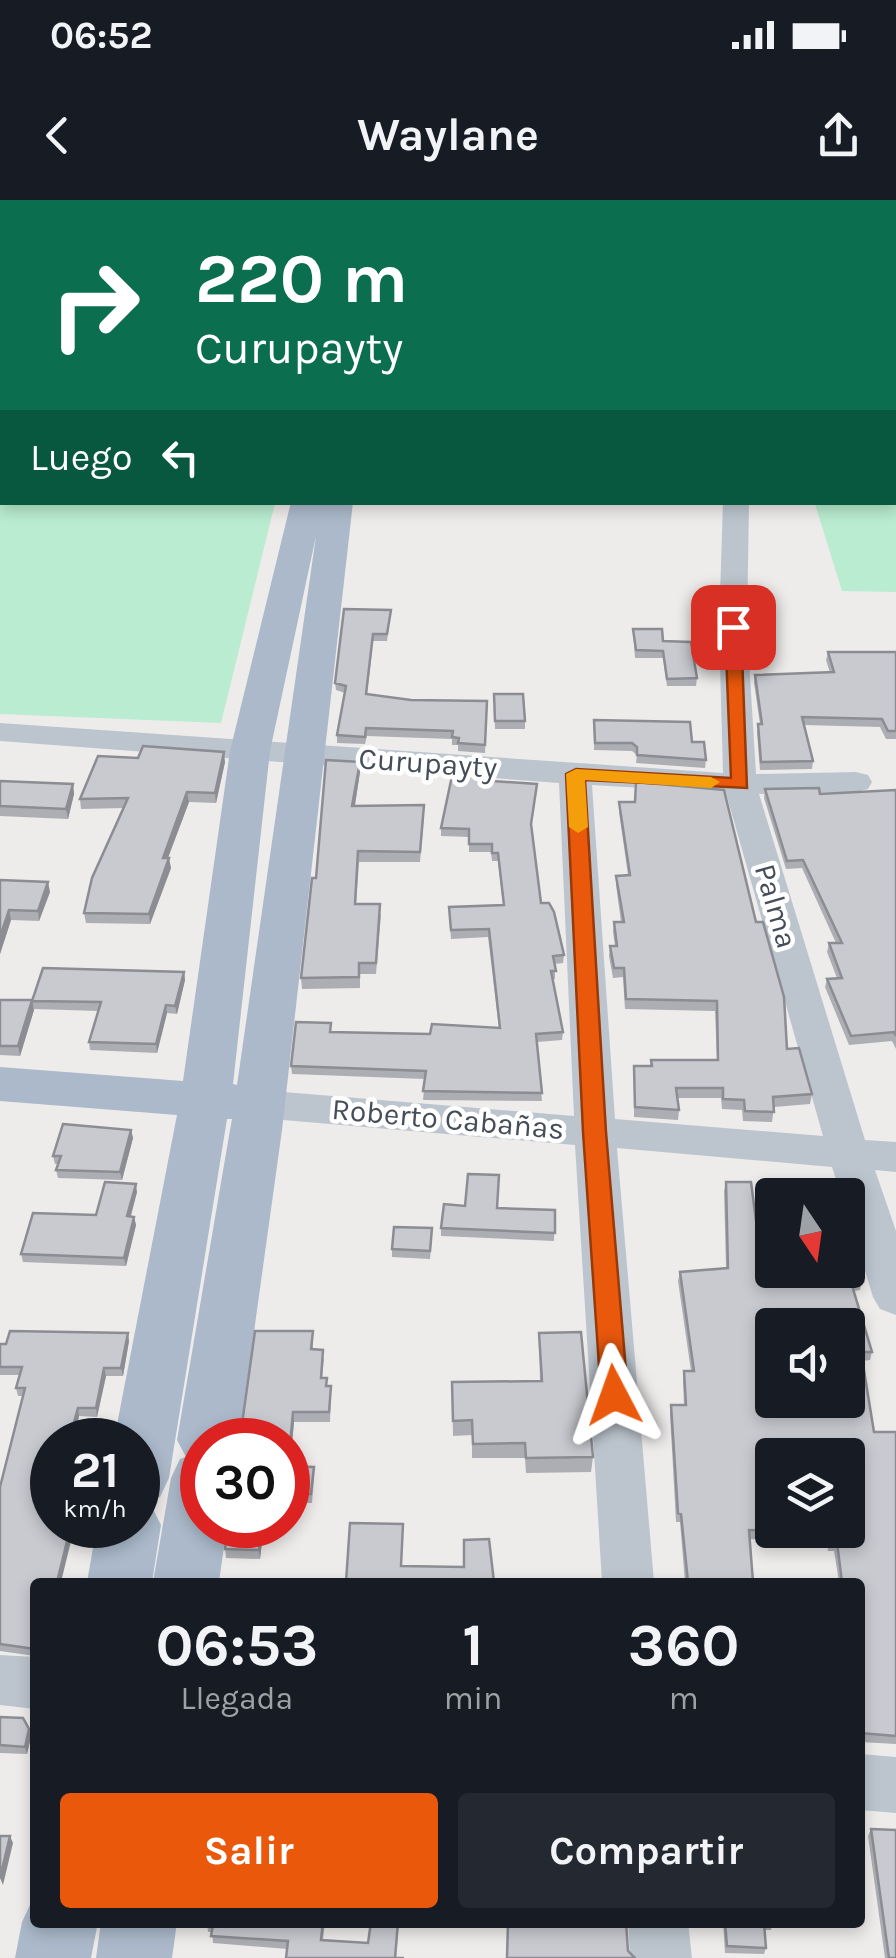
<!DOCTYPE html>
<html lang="es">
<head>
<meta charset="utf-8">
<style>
  body { margin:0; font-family:Karla,sans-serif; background:#242831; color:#f1f3f6; height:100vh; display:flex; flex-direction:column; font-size:38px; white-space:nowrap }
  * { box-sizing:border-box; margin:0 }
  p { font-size:32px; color:#9ea1a6 }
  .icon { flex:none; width:55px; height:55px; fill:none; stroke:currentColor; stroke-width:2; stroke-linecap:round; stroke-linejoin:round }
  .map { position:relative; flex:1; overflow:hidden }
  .panel { position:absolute; left:30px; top:1378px; width:835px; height:350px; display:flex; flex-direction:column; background:#171b24; border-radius:10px; box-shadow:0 5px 15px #0003 }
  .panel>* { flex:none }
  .hud { position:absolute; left:0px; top:0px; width:898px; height:305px; box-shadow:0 5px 15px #0003; background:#0b6e4f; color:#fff; overflow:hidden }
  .needle { width:65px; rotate:167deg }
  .fabs { position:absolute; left:755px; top:978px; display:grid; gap:20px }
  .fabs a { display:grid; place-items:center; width:110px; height:110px; border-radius:10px; background:#171b24; box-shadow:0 5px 15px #0003; font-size:50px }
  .speed { position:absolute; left:30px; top:1218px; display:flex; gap:20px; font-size:50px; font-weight:700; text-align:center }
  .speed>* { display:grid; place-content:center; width:130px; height:130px; border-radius:50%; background:#171b24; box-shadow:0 5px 15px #0003; line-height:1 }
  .speed small { font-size:25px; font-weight:400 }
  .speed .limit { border:15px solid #d22; background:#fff; color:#111 }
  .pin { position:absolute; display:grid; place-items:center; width:85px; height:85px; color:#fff; margin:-42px; border-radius:20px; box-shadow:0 5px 15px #0006 }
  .me { position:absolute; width:110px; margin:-55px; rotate:356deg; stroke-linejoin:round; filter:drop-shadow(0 0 8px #0008) }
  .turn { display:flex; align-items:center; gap:35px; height:210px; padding:0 30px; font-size:45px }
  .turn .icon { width:130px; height:130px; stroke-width:2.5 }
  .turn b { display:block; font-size:70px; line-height:85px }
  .then { display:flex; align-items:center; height:95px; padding:0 30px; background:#0003; gap:20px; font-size:38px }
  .eta { display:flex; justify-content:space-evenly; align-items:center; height:170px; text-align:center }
  .eta b { font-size:60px; font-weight:700; line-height:70px }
  .cta { display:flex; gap:20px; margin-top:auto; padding:20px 30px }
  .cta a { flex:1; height:115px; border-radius:10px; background:#ea580c; color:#fff; font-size:40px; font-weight:700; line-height:115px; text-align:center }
  .cta a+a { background:#242831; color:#f1f3f6 }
  .status { display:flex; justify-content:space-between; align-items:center; height:70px; padding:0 50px; background:#171b24; direction:ltr }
  .status svg { height:28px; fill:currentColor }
  header { display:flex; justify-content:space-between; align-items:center; height:130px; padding:0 30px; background:#171b24; font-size:45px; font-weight:700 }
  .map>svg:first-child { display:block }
</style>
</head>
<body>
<div class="status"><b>06:52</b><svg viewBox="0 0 49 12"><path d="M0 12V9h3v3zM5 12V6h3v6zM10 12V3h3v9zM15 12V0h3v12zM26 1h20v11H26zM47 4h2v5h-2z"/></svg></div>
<header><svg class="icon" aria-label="back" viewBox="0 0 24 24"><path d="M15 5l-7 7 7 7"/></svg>Waylane<svg class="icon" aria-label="share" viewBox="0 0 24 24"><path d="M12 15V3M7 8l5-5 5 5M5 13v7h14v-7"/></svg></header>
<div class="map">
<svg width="896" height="1758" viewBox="0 0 896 1758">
  <rect width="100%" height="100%" fill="#eeebeb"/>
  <path fill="#b9ecd0" d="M0,216L2,302L275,303L221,523L0,514Z
    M815,304H896V392L842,391Z"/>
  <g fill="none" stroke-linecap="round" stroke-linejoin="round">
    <path fill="#bcc5ce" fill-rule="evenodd" d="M594,0H617L618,2H595Z
      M0,37H2V49H0Z
      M895,82H896V94H895Z
      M895,121H896V133H895Z
      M0,199H2V213H0Z
      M895,270H896V286H895Z
      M723,302H749L747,427L756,574L856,572L868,575L872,582L868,589L856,592L759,594L865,940L896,942V972L875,970L896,1031V1115L880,1109L873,1097L848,1015V995H841L832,967L617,948L654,1382H602L575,945L260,918L246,914L240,904L246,894L260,890L574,916L559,583L0,541V523L723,573L719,427ZM592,585L726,593L823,936L615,919Z
      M0,1455L35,1457V1509L0,1505Z
      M860,1554L896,1557V1613L860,1610Z
      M628,1722H688L692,1758H630Z"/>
    <path fill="#abb9ca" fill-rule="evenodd" d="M291,302H353L282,930L239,1240H202V1325H227L219,1382H153L171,1278L180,1259L186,1257L177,1240L230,930L232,919H227L169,1278L160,1297L143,1303L151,1305L161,1325L152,1382H87L97,1325H138V1240H114L177,915L0,901V867L183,881L230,551ZM316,336L237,885L233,884L270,551Z
      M35,1694V1722H98L91,1758H15L22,1722Z
      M101,1722H177L172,1758H96Z"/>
  </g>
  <path fill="#acaeb3" d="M391,410L387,441H373L367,494L411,500L487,501L485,553L458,551V545H452V539L367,536L365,544L337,543V535L345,493L336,490L335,483Z
    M633,429L663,441L697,478L696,486H667L663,458H635Z
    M828,452H896V539H886L880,527L804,525L813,561L812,569L760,570L757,532L760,524L754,483L755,475L830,473L826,460Z
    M494,494L525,521V529H495Z
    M594,528L692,542L706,560L705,568L636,563L637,555L632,551L594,550Z
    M138,558L225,562L216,603L189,602L168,658L171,668L150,724L86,723L84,713L124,608L81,609L80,599Z
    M360,572L355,606L424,616L420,662H359L356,704L381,715L376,774H360V788L302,789L301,778L316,678Z
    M479,580L532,627L541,703L564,755L563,763L555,764V779H553L563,832L562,840L537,842L542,901L423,900L425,879L292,874L291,866L331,832L430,834L499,828L488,737L451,739L449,715L503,705L498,661H492L491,652H469V637L441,636V628Z
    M0,581L73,584L74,594L68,619L0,616Z
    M765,589L820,594L896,590V849L892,841L849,845L825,787L827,779L837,778L827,752L829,743H836L802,668L786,669L764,598Z
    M619,602L787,849L812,894L810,904L774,907L772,922L743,921L742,910L722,909L721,898H678L679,910L678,920L634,917V866H650L651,860H717L715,811L625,809L623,777L613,778L609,756L610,746H615L613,732L614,722H621L616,685V676L628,675L619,612Z
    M0,680L50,692L39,721L11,720L0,754Z
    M184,772L185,780L177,814L167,813L157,853L90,850L89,842L98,811L34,809L32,801Z
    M0,800H32L34,810L20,856L0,855Z
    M131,930L133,938L122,980L58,978L56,970L58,964H55L53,956Z
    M726,982L760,1051L862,1081L860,1090L854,1091L872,1152L870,1160L862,1161L874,1232H896V1544L860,1542V1382H839L834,1351H828L825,1330H848V1255H772V1295H770L774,1331L772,1340L749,1339L753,1382H685L680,1322H676L670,1214L671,1205H684L683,1180L684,1171H691L678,1081L680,1072L726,1068L724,991Z
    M137,992L131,1016L134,1017L136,1025L126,1066L23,1062L21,1054Z
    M498,1008L555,1010L554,1041L441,1036V1028Z
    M432,1037L430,1059L392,1057V1049Z
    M313,1131V1149L324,1159L322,1178L331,1196L330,1222H294L290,1266L314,1276L312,1303H288V1240L241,1231Z
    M539,1133L593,1257L591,1272L526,1273L525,1258H472V1235L453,1236L452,1182L540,1181Z
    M129,1141L123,1176H106L97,1217L79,1216L74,1240H52V1325H82L80,1334L73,1333L35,1382V1456L0,1451V1287L23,1196H18L16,1188L20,1175H0V1144Z
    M264,1325L260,1359L226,1358L225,1349Z
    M0,1517L31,1537L27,1554L0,1553Z
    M871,1629L896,1758H885L868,1636Z
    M207,1722H325L323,1740L368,1743L371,1722H399L396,1758L213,1743L212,1732H208Z
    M723,1722H773L771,1730H764L766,1748L764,1754L725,1753Z"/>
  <path fill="#8c8d92" d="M224,552L225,562L216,603L215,593Z
    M360,562V572L353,616L352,606Z
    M73,584L74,594L68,619L66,609Z
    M187,592L189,602L164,668L163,658Z
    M169,658L171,668L150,724L149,714Z
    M48,682L50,692L39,721L38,711Z
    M9,710L11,720L0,754V737Z
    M184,772L185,780L177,814L175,806Z
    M32,800L34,810L20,856L18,846Z
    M166,805L167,813L157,853L156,844Z
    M131,930L133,938L122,980L120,972Z
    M136,984L137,992L128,1025L127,1016Z
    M134,1017L136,1025L126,1066L124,1058Z
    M128,1133L129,1141L123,1176L121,1168Z
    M104,1168L106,1176L97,1217L96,1208Z
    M78,1208L79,1216L74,1240H69Z
    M293,1212L294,1222L289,1276L288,1266Z
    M71,1325L73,1333L61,1382H57Z
    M262,1325H264L260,1359L259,1350Z
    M29,1529L31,1537L27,1554L25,1547Z
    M10,1636L13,1643L3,1685L0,1678Z"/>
  <path fill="#c8cad0" stroke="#8c8d92" stroke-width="2.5" fill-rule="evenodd" d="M0,0H374L373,2H2V29L0,27Z
    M416,0H576V2H415Z
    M0,44L2,45V62H0Z
    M344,409L391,410L387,434H373L366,494L411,500L487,501L485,545L458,543L459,538L452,537L453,531L366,528L365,537L337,535L346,486L335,483Z
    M633,429H662L663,441L691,442L697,478L667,479L663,451L636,450Z
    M828,452H896V531H888L882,519L802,517L813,561L761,562L758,524H762L755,475L834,472Z
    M494,494H523L525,521H495Z
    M594,520L690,522L692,542H704L706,560L637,555V547L632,543H595Z
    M143,546L224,552L215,593L187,592L163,658H169L149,714L84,713L92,678L128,598L80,599L98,556L138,558Z
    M326,560L360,562L352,606L424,605L420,652L358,651L355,704H380L376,763H359V777L301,778L312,678H316Z
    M453,571L480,573L478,580L537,584L531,624L541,703H549L554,712L564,755L553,756L556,771H551L563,832L536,834L542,893L423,891L426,871L291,866L296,822L331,823L330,832L430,834L432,824L500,828L489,729L451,730L449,707L504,705L498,653H492V644H469V629L441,628Z
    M0,581L73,584L66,609L0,606Z
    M636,582L724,590L756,722H763L784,797L787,849L799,848L812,894L773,897L774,912L745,911L744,900L723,899V888H676L679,910L635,907L634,866H652L651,860H718L717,801L626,799L624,768H614L610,746H617L614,722H624L616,676L630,675L619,602H635Z
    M819,588L820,594L896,590V836L894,832L851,836L827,779L842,778L829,743H842L803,660L787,661L765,589Z
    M0,680L48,682L38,711L9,710L0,737Z
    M43,768L184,772L175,806L166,805L156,844L89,842L101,802L32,801Z
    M0,800H32L18,846H0Z
    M63,924L131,930L120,972L56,970L61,956H53Z
    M468,974L499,975L497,1008L555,1010V1033L441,1028L444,1004L465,1006Z
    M105,982L136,984L127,1016L134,1017L124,1058L21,1054L33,1013L96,1015Z
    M726,982H751L760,1051L772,1050V1070H848V1049H854L862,1081L851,1082L872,1152H861L874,1232H896V1536L860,1533V1382H842L837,1342H830L828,1330H848V1255H772V1286H769L774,1331L749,1330L753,1382H688L681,1314L678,1313L671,1205H686L684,1171H694L680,1072L728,1068ZM772,1125H848V1200H772Z
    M394,1027L432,1028L430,1051L392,1049Z
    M10,1131L128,1133L121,1168H104L96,1208H78L69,1240H52V1325H78H71L57,1382H35V1449L0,1444V1287L25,1188H16L22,1167H0V1144H6Z
    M255,1131H313L311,1149L323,1150L321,1178H327L326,1186H331L329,1212H293L288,1266L314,1267L311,1294L288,1293V1240H230L231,1234L241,1231Z
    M581,1132L593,1257L526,1258L525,1243L473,1244L472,1220L453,1221L452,1182L542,1181L539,1133Z
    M350,1323L403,1324L401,1366L464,1367V1340L489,1339L494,1382H346Z
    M228,1325H262L259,1350L225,1349Z
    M0,1517L23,1518L29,1529L25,1547L0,1545Z
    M871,1629L896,1630V1758H889Z
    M0,1636H10L0,1678Z
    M207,1722H323L321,1740L368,1743L371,1722H398L395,1758H404H286L288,1741L211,1736L213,1725H206Z
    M508,1722H626L628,1751L635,1758H507Z
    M725,1722H773L764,1723L766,1748L727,1746Z"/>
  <path fill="#ea580c" stroke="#983908" stroke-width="2.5" d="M733,422L741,427L747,588L585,580L606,932L628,1195L624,1203L614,1206L605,1203L601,1195L583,932L566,574L576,569L731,578L725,427Z"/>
  <path fill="#f59e0b" d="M576,569L711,577L720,582L711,588L585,580L588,627L578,633L569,627L566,574Z"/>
  <g text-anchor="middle" stroke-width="9" stroke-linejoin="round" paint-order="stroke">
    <g font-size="30" fill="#444d58" stroke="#fff">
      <text transform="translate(428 563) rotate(4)" y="10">Curupayty</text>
      <text transform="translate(776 706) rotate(74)" y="10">Palma</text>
      <text transform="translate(448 919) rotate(5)" y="10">Roberto Cabañas</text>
    </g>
  </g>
</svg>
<div class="fabs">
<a><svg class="needle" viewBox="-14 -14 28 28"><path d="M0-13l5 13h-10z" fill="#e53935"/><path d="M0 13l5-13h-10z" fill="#9ea1a6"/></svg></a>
<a><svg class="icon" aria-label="sound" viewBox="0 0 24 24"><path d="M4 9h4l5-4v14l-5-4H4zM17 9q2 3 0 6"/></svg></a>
<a><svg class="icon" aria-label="layers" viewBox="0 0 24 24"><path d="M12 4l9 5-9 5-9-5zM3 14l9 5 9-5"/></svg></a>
</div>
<div class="speed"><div>21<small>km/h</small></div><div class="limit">30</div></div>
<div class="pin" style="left:733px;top:427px;background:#d93025"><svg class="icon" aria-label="arrive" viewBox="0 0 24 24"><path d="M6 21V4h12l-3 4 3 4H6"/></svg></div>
<svg class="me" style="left:614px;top:1195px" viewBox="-20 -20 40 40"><path d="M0-17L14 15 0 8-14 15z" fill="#ea580c" stroke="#fff" stroke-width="4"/></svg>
<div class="hud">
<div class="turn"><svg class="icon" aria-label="right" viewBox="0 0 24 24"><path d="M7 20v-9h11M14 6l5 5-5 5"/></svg><div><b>220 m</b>Curupayty</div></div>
<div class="then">Luego<svg class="icon" aria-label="left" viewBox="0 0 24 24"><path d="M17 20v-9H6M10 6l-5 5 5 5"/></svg></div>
</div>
<section class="panel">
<div class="eta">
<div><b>06:53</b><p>Llegada</p></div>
<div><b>1</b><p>min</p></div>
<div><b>360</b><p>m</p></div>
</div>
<div class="cta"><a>Salir</a><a>Compartir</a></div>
</section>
</div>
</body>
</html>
